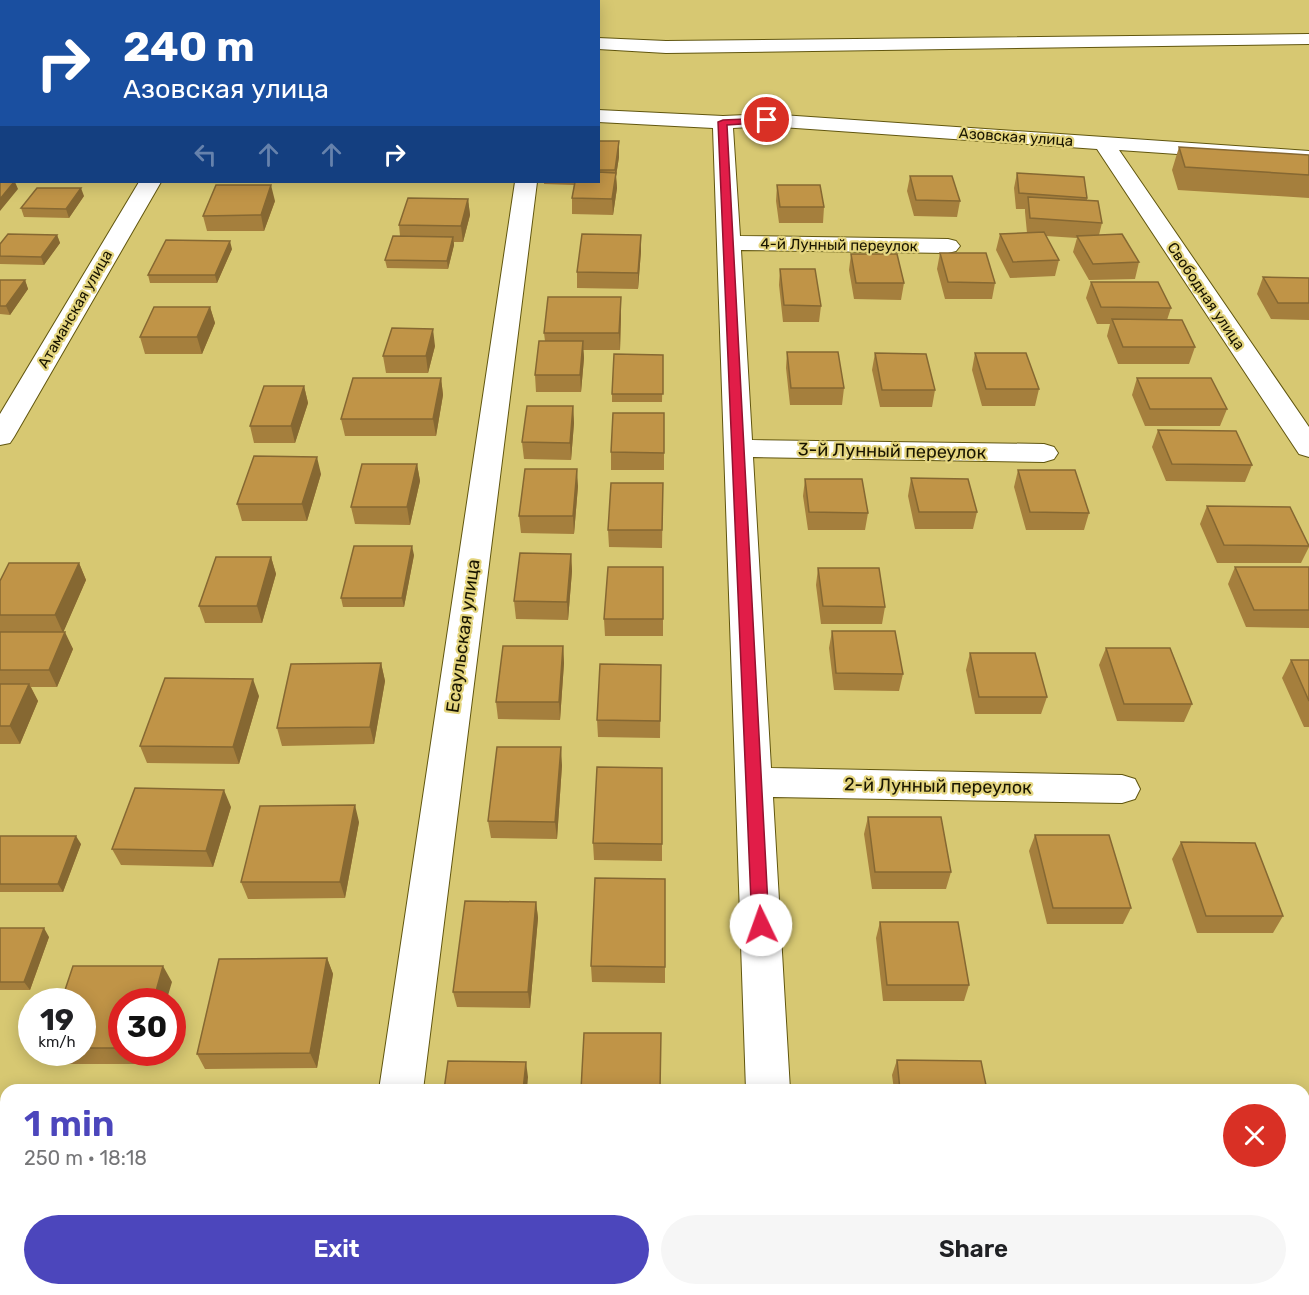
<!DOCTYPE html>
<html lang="en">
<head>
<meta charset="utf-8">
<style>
  body { margin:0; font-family:Rubik,sans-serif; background:#f6f6f6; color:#202124; height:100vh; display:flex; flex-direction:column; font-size:22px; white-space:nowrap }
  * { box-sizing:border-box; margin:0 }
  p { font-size:20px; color:#757577 }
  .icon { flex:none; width:33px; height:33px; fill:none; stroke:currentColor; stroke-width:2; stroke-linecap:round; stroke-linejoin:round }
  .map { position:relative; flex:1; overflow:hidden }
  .details { position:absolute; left:0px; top:1084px; width:1310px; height:212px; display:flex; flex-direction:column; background:#fff; border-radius:18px 18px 0 0; box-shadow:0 3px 15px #0003 }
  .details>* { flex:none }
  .banner { position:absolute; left:0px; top:0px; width:600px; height:183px; box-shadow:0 3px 15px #0003; background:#1a4fa0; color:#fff; overflow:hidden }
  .speed { position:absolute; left:18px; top:988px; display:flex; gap:12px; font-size:30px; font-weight:700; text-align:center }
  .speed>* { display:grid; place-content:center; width:78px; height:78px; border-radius:50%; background:#fff; box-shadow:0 3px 15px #0003; line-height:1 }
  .speed small { font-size:15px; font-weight:400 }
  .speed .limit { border:9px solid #d22; background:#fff; color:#111 }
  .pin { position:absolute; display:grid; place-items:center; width:51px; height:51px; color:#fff; margin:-26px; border:3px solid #fff; border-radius:50%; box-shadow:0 2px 6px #0007 }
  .me { position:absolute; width:66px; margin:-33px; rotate:357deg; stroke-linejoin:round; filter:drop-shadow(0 0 4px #0008) }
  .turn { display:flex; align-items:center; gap:21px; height:126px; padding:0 24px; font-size:27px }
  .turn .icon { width:78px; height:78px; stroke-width:2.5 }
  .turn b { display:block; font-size:42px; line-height:51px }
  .lanes { display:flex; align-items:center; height:57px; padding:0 24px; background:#0003; justify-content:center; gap:30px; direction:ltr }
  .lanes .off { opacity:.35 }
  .round { display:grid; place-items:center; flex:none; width:63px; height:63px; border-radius:32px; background:#f6f6f6 }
  .overview { display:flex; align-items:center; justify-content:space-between; height:102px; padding:0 24px }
  h1 { font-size:36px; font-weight:600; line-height:45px; color:#4c46bc }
  .primary-button { display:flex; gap:12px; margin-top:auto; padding:12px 24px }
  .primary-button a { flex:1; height:69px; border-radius:36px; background:#4c46bc; color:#fff; font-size:24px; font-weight:600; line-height:69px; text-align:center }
  .primary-button a+a { background:#f6f6f6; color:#202124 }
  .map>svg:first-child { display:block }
</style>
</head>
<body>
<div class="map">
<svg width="1309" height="1295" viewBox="0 0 1309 1295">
  <rect width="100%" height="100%" fill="#d7c872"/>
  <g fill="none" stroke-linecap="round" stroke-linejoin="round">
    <g stroke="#61560f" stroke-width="3">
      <path id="service" d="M393,0H405L392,2Z"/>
    </g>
    <g stroke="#61560f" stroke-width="2">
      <path id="minor" d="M233,0H251L233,2Z
        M559,0H577L559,2Z
        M0,17H2V27H0Z
        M1309,34V44L666,53L598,49V38L666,41Z
        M0,70L2,71V83L0,82Z
        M598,110L723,116L767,114L1309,151V163L1119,150L1309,427V457L1299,454L1097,149L767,126L733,128L740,236L948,239L956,241L960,246L956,251L948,253L741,250L752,440L1044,444L1054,447L1058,453L1054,459L1044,462L753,457L771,768L1122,775L1135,779L1140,789L1135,799L1122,803L773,797L790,1090H746L713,128L598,122Z
        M139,182H161L14,437L10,443L0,445V414Z
        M515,182H537L423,1090H379Z
        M349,1290H397V1295H349Z
        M753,1290H801V1295H753Z"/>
    </g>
    <use href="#service" fill="#fff" fill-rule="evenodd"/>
    <use href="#minor" fill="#fff" fill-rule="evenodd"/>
  </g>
  <path fill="#a57f3d" d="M0,0H38L36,2H2V3Z
    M95,0H129L128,2H95Z
    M143,0H188L186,2H144Z
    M598,141L619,157L616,176L617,188L613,215L572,214V198L574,185L544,184V182H598Z
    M1179,147L1309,155V198L1178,190L1172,170Z
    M1017,173L1087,198V201L1102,223L1099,235L1139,262L1135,279L1089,280L1073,252L1077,238L1046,236L1059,260L1055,276L1010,278L996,250L1000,234L1027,233L1025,212V209H1016L1014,188Z
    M910,176L960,201L957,217L914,216L907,191Z
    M777,185L824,207L823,223H779L776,201Z
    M84,196L69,218L24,217L21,208Z
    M468,199L470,215L463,242H454V245L448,269L387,268L385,260L400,236L399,225Z
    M275,201L264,231H207L203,216Z
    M57,235L60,243L44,265L0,264V244Z
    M641,235V251L638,289L577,288V272Z
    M232,249L217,283H150L148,275Z
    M940,253L995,283L992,299H945L937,269Z
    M851,254L904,283L901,300L854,299L849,270Z
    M780,269L821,306L819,322H783L779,285Z
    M1263,277L1309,278V320L1271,319L1257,294Z
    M0,280H25L28,289L10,315L0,314Z
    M1091,282L1171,308L1167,320L1195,347L1189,364H1118L1107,336L1110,324H1097L1086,298Z
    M210,307L215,323L202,354H145L140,337Z
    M621,313L620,350H583L584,358L581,392H536L535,375L545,341L544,333Z
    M435,346L428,373H386L383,356Z
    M787,352L844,388L842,405H790L786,368Z
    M875,353L935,390L932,407H880L872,370Z
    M975,353L1039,389L1035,406H982L972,370Z
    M663,355L662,402H612V394Z
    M441,378L443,395L436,436H345L341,419Z
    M1137,378L1227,409L1220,426H1145L1132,395Z
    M304,386L308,403L295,443H254L250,426Z
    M573,406L574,423L571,460L524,459L522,442Z
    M664,413V470H611V452Z
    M1158,430L1252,465L1245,482L1166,481L1152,447Z
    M417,464L420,481L410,525L355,524L351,507Z
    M1018,470L1089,513L1084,530H1026L1014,487Z
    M321,474L307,521H242L237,504Z
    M911,478L977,512L973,529H915L908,496Z
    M805,479L868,513L865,530H808L803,496Z
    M663,483L662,548L609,547L608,530Z
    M578,486L574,534L521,533L519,516Z
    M1207,506L1309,545V547L1301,563H1217L1200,524Z
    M571,554L572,571L568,620L516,619L514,601Z
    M414,555L404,607H343L341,598Z
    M271,557L276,574L262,623H205L199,606Z
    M79,563L86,580L63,632L73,649L57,687H31L38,701L20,744H0V581Z
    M663,567V636H605L604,619Z
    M1235,567H1309V628L1246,627L1228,584Z
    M818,568L885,607L882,624H821L816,585Z
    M832,631L903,674L899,691L834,690L829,648Z
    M563,646L564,663L560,720L498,719L496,702Z
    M1106,648L1192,704L1184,722L1117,721L1099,665Z
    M970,653L1047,697L1041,714H975L966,670Z
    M1291,660H1309V727H1304L1282,678Z
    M381,663L385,681L374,744L282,746L277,728Z
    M661,665L660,738L598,737L597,720Z
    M259,696L239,764L147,763L140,746Z
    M562,765L557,839L491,838L488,821Z
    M662,768V861L594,860L593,843Z
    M231,807L213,867L121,865L112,849Z
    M868,817L951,872L946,889H872L864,834Z
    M359,822L345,898L248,899L241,882Z
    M1035,835L1131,908L1123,924H1047L1029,851Z
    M0,836L81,844L63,892H0Z
    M1181,842L1283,916L1273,933H1197L1172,859Z
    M665,879V983L592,982L591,966Z
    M536,902L538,918L530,1008L457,1007L453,992Z
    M880,922L969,985L964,1001H883L876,938Z
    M0,928L49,937L30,990H0Z
    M327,958L333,974L317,1068L205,1069L197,1054Z
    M172,982L122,1002V1053H152L149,1064H56L48,1053H82V1002Z
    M897,1060L987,1090H894L892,1075Z
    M6,1147V1280H0V1163Z
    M917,1290H1015L1012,1295H917Z"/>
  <path fill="#866832" d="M619,141V157L616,176L617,188L613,215L612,199L615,182V170Z
    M14,182H15L18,189L0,211V199Z
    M271,185L275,201L264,231L261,215Z
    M81,188L84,196L69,218L66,209Z
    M468,199L470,215L463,242L461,226Z
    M57,235L60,243L44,265L41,257Z
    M641,235V251L638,289V273Z
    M453,237L454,245L448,269L447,261Z
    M230,241L232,249L217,283L215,275Z
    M25,280L28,289L10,315L6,306Z
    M621,297V313L620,350L619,333Z
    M210,307L215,323L202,354L197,337Z
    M433,329L435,346L428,373L426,356Z
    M583,341L584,358L581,392L580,375Z
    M441,378L443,395L436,436L433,419Z
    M304,386L308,403L295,443L291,426Z
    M573,406L574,423L571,460L570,443Z
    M317,457L321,474L307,521L302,504Z
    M417,464L420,481L410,525L407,507Z
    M577,469L578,486L574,534L573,516Z
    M412,546L414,555L404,607L402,598Z
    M571,554L572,571L568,620L567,602Z
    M271,557L276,574L262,623L257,606Z
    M79,563L86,580L63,633L55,615Z
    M65,632L73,649L57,687L49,670Z
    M563,646L564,663L560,720L559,702Z
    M381,663L385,681L374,744L370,727Z
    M253,679L259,696L239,764L233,747Z
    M29,684L38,701L20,744L10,726Z
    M561,747L562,765L557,839L555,822Z
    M224,790L231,807L213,867L206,851Z
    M355,805L359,822L345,898L340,882Z
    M76,836L81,844L63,892L58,884Z
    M536,902L538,918L530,1008L528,992Z
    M44,928L49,937L30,990L24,982Z
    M327,958L333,974L317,1068L310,1053Z
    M163,966L172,982L166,1002H153Z
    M142,1053H152L149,1064Z
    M526,1062L528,1077L527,1090H523Z"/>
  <path fill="#c09447" stroke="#866832" stroke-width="1.5" d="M2,138V156H0V139Z
    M598,141H619L615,170H598Z
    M1179,147L1309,155V175L1185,167Z
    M598,172L616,173L612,199L572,198L575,182H598Z
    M1017,173L1084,177L1087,198L1019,193Z
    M910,176H952L960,201L916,200Z
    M0,180H2V182H14L0,199Z
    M216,185H271L261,215L203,216Z
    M777,185H820L824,207H780Z
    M37,188H81L66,209L21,208Z
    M1028,197L1098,201L1102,223L1030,218Z
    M408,198L468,199L461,226L399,225Z
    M1044,232L1059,260L1013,262L1000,234Z
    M8,234L57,235L41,257L0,256V244Z
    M582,234L641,235L638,273L577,272Z
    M1122,234L1139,262L1093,264L1077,236Z
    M393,236L453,237L447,261L385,260Z
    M166,240L230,241L215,275H148Z
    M940,253H986L995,283L948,282Z
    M851,254H897L904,283H856Z
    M780,269H815L821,306L784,305Z
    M1263,277L1309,278V303H1278Z
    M0,280H25L6,306H0Z
    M1091,282H1158L1171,308L1101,307Z
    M548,297H621L619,333H544Z
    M154,307H210L197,337H140Z
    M1112,319L1182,320L1195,347H1123Z
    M392,328L433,329L426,356H383Z
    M539,341H583L580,375H535Z
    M787,352H838L844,388H791Z
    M875,353L926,354L935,390H882Z
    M975,353H1026L1039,389H986Z
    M614,354L663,355V394H612Z
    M353,378H441L433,419H341Z
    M1137,378H1211L1227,409H1150Z
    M264,386H304L291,426H250Z
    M527,406H573L570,443L522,442Z
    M613,413H664V453L611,452Z
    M1158,430L1236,431L1252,465L1172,464Z
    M254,456L317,457L302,504H237Z
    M362,464H417L407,507H351Z
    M525,469H577L573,516H519Z
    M1018,470H1075L1089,513L1030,512Z
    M911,478L968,479L977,512H919Z
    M805,479H862L868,513L809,512Z
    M611,483H663L662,530H608Z
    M1207,506L1290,507L1309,546L1224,545Z
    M354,546H412L402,598H341Z
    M520,553L571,554L567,602L514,601Z
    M216,557H271L257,606H199Z
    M9,563H79L55,615H0V581Z
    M608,567H663V619H604Z
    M1235,567H1309V610H1254Z
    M818,568H879L885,607L823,606Z
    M832,631H895L903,674L836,673Z
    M0,632H65L49,670H0Z
    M503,646H563L559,702H496Z
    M1106,648H1170L1192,704H1124Z
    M970,653H1035L1047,697H979Z
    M1291,660H1309V701Z
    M381,663L370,727L277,728L291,664Z
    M600,664L661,665L660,721L597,720Z
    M165,678L253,679L233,747L140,746Z
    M0,684H29L10,726H0Z
    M497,747H561L555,822L488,821Z
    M597,767L662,768V844L593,843Z
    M135,788L224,790L206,851L112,849Z
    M355,805L340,882H241L260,806Z
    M868,817H941L951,872H875Z
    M1035,835H1109L1131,908H1053Z
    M0,836H76L58,884H0Z
    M1181,842L1255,843L1283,916H1206Z
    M595,878L665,879V967L591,966Z
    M465,901L536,902L528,992H453Z
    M880,922H958L969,985H887Z
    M0,928H44L24,982H0Z
    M327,958L310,1053L197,1054L219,959Z
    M73,966H163L153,1002H122V1048H82V1002H61Z
    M584,1033H661L660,1090H581Z
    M897,1060L981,1061L987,1090H900Z
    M448,1061L526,1062L523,1090H444Z
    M6,1147V1268H0V1163Z
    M428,1290H515L514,1295H427Z
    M572,1290H652V1295H572Z"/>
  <path fill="#e11d48" stroke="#92132f" stroke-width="1.5" d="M767,118L770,119V122L727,125L769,925L766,930L761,932L755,930L752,925L718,122L723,120Z"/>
  <g text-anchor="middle" stroke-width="4.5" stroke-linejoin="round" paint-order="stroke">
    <g font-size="15" fill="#191500" stroke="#e4d57f">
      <text transform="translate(1016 137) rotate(4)" y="5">Азовская улица</text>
      <text transform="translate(839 245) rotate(1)" y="5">4-й Лунный переулок</text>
      <text transform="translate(1206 296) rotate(56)" y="5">Свободная улица</text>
      <text transform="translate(75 309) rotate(-60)" y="5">Атаманская улица</text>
    </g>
    <g font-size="18" fill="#191500" stroke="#e4d57f">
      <text transform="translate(892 451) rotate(1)" y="6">3-й Лунный переулок</text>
      <text transform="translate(463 636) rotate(-82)" y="6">Есаульская улица</text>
      <text transform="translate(938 786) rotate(1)" y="6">2-й Лунный переулок</text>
    </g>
  </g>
</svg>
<div class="speed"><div>19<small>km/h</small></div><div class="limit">30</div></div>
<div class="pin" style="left:767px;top:120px;background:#d93025"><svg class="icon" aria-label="arrive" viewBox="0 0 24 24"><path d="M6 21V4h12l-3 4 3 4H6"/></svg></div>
<svg class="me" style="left:761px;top:925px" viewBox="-20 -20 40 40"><circle r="19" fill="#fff"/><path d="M0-13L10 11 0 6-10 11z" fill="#e11d48"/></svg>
<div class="banner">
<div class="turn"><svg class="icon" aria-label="right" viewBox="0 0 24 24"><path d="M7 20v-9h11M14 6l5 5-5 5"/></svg><div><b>240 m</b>Азовская улица</div></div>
<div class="lanes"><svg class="icon off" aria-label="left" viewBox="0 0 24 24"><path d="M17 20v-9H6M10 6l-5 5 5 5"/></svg><svg class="icon off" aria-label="ahead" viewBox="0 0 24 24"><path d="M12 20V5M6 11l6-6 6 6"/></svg><svg class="icon off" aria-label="ahead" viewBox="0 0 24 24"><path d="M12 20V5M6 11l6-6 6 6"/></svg><svg class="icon" aria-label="right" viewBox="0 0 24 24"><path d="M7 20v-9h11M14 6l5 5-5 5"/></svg></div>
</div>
<section class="details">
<div class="overview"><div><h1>1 min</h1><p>250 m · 18:18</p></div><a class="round" style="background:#d93025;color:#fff"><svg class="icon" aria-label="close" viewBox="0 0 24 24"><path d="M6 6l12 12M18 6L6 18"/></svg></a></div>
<div class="primary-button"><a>Exit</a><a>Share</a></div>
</section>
</div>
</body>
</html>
